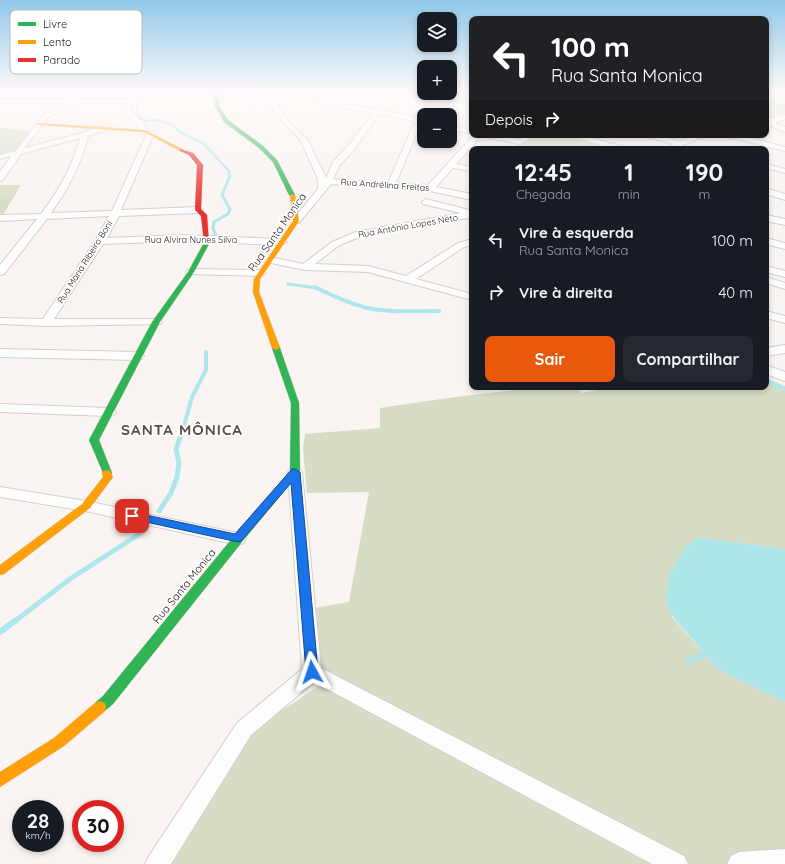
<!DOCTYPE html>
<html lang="pt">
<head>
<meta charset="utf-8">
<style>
  body { margin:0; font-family:Quicksand,sans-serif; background:#242831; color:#f1f3f6; height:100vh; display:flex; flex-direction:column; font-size:15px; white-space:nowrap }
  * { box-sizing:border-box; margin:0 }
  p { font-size:13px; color:#9ea1a6 }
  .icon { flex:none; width:22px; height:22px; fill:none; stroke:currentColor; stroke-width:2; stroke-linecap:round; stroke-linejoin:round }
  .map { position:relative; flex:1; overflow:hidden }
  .details { position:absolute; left:469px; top:146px; width:300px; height:244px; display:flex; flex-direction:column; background:#171b24; border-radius:8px; box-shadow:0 2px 6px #0003 }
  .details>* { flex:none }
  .top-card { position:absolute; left:469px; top:16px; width:300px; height:122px; border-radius:8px; box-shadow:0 2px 6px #0003; background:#202124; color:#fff; overflow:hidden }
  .fabs { position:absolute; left:417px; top:12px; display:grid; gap:8px }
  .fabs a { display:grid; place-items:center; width:40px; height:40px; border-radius:8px; background:#171b24; box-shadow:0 2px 6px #0003; font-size:20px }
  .speed { position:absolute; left:12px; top:800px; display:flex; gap:8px; font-size:20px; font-weight:700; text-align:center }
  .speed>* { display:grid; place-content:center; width:52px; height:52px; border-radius:50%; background:#171b24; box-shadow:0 2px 6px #0003; line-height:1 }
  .speed small { font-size:10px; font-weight:400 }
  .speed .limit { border:6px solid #d22; background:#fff; color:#111 }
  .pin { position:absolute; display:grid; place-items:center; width:34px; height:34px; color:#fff; margin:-17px; border-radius:8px; box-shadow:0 2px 6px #0006 }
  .me { position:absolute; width:44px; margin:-22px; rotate:355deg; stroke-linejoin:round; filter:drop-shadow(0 0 3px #0008) }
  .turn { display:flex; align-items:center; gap:14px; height:84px; padding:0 16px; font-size:18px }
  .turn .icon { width:52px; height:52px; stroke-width:2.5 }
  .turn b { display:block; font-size:28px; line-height:34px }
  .then { display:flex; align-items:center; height:38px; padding:0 16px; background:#0003; gap:8px; font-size:15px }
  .eta { display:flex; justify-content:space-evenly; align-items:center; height:68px; text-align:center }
  .eta b { font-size:24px; font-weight:800; line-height:28px }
  .button { display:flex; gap:8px; margin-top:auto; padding:8px 16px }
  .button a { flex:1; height:46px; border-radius:8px; background:#ea580c; color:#fff; font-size:16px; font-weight:800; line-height:46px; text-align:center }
  .button a+a { background:#242831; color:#f1f3f6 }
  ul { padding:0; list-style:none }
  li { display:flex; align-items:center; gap:12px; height:52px; padding:0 16px }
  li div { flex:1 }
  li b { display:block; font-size:15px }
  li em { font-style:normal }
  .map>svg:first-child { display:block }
</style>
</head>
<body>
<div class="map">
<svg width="785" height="864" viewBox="0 0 785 864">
  <rect width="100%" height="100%" fill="#faf4f2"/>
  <path fill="#d7dcc5" d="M766,91L785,92V115L766,122Z
    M0,127L33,132L17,152L0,157Z
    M537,135H562L597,145L585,149H526L517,146Z
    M0,185H21L0,220Z
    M766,378L785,386V550L774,547L695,538L672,617L718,669L785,702V864H156L259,721L289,706L318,686L321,674L307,609L349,602L369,492L307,493L303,449L305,434L380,428V408C445,399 511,387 576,387L581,393L617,387H766Z"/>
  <path fill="#aee7eb" d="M696,538L774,547L785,550V702L718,669L673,617L667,606L666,595L670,574L684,549Z"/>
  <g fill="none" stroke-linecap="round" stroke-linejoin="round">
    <path stroke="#aee7eb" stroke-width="2.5" d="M147,94L137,104L138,116L145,121L158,120L172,125L180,132L204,144L229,171V177
      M766,99H785"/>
    <path stroke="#aee7eb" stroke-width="3" d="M217,238L213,228L214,222L228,214L230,209L222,195L230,176
      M288,284L317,288"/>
    <path stroke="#aee7eb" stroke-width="4" d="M315,287C332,296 349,303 367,308C390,313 416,311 439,311
      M766,381L785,390
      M182,433L192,397L206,370V352"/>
    <path stroke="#aee7eb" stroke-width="5" d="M159,511L171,493L177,477L179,463L176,449L182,432
      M15,621L70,579L138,535L146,528"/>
    <path stroke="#aee7eb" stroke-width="6" d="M0,632L16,620
      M689,661L709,652"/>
    <g stroke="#d4cecc" stroke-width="1">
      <path id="lane" d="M362,103L365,104L357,108L354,107Z"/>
    </g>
    <g stroke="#d4cecc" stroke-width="2">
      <path id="street" d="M143,91H150L134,102L131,110L148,129V132H153L154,134L121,210L198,207L203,210L198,213L119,216L107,238L182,235L282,239L287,242L282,245L182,241L103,244L54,319H156L160,320L162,322L160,324L46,326L0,324V318L43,319L95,241L109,216L47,219L4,274L0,275V265L37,219L0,221V215L41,214C59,190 73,166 80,138L21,154L3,180L0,181V172L11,156L0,159V155L16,151L44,115L67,103H0V99H130ZM75,103H127L125,110L142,133H147L112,211L51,213C68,189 81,165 88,136L104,131V127H98L82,133L25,148L48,117Z
        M248,91H257L216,103L213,101Z
        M267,91H278L416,117C423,103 446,97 460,91H464V93L457,97L472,102V106L452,99L424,115V123H421L396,183L428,185L474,135H482L456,164L472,167V171L453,168L436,187L472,194V200L430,191L331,184L299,223H293L291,221L293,219L318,189V179L301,141L282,121L273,109ZM274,94L373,113L348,146L333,162L326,178L308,140L286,119L279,109ZM379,114L415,121L388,183L333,179L340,165L354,150Z
        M785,115V119L775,123L785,127V132L768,125V120Z
        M450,125L472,130V134L450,129Z
        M482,135H497L519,140L527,135H536L520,144L486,137Z
        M568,135H580L624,147L625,149H613Z
        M642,135H655L680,141L696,135H706L674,149L669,147L673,144Z
        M729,135H741L785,147V151L730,137Z
        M766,164L785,169V173L766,168Z
        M766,188L785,194V200L766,194Z
        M426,199L469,210L470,212H472V218L452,220L361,236L338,246L315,264L368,266L406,276L458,243L472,239V245L464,247L416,279L472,294V300L368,272L305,270L266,262L265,260L270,257L303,264L332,242L356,232L461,213L423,204L422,202Z
        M766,215L785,219V225L766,221Z
        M766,238L785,243V249L766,244Z
        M766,266L785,271V277L766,272Z
        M191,269L261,270L266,273L261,276L187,274L186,272L187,270Z
        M766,277L785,283V289L766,283Z
        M766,311L785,316V323L766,318Z
        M785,345V353L766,356V348Z
        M0,349L138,352L142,353L144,356L142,359L138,360L0,357Z
        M766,365L785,372V381L766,374Z
        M0,404L109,408L114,409L116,412L114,415L109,416L0,412Z
        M295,467L300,469L302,472L321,668L684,856L688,864H652L314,682L251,735L171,864H145L149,856L237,723L302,669L288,472L290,469Z
        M0,487L86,501L238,533L244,535L246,539L244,543L238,545L86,511L0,497Z
        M785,849V864H727L731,856L739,852Z"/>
    </g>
    <g stroke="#d4cecc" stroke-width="1">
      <path id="fast" d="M214,91H218L219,106L228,120L263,146L277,160L295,195L294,196L289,195L273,162L259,148L224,122L215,106Z
        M205,241L210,242L194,272L160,322L99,440L112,473L110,475H104L89,440L152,322L188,272Z
        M273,346H279L280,348L299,403L300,472L242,542L113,704C107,709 103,714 95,711L94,707L95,703L103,696L234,536L290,471L291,403L272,348Z"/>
    </g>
    <g stroke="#d4cecc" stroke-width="1">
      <path id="slow" d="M37,123L145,130L184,150L180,151L144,132L39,125Z
        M290,194L295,195L299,221L260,279L259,292L280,348L276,350L272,348L253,292L254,279L293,221Z
        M107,470L110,471L113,477L90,508L4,574L0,575V565L82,504L103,477L102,473L104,471Z
        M100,701L105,703L106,707L105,711L64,746L0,787V772L54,738L95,703Z"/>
    </g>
    <g stroke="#d4cecc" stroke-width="1">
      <path id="jam" d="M180,149L193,153L203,165L201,209L207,215L209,243L204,242L201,216L195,210L197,165L189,155L180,151Z"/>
    </g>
    <use href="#lane" fill="#fefdfd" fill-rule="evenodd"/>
    <use href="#street" fill="#fefdfd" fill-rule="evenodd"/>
    <use href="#fast" fill="#30b455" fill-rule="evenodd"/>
    <use href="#slow" fill="#ff9f0a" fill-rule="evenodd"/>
    <use href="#jam" fill="#e5322d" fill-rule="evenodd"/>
  </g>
  <linearGradient id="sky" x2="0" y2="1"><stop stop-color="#91c8e9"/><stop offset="0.43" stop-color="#fdfaf9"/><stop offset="1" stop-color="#fdfaf9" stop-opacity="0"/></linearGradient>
  <rect width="785" height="212" fill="url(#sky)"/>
  <path fill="#1a73e8" stroke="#114b97" d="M292,469H295L300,472L318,672L316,676L312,677L308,676L306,672L291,483L241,541L238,542L132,519L128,518L126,516L128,513L132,512L235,534Z"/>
  <g text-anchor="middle" stroke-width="3.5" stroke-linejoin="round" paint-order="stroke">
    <g font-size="9" fill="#272220" stroke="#fff">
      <text transform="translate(385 185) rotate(4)" y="3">Rua Andrélina Freitas</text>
      <text transform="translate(408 226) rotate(-10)" y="3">Rua Antônio Lopes Neto</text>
      <text x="191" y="243">Rua Alvira Nunes Silva</text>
      <text transform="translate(85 262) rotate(-58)" y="3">Rua Maria Ribeiro Boni</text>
    </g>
    <g font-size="11" fill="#272220" stroke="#fff">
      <text transform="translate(277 232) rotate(-55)" y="4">Rua Santa Monica</text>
      <text transform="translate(184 586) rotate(-51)" y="4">Rua Santa Monica</text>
    </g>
    <g font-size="15" font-weight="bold" letter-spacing="1" fill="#594e49" stroke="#fff">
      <text x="182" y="435">SANTA MÔNICA</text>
    </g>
  </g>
  <rect x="10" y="10" width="132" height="64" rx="6" fill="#fff" stroke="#bebdbc" stroke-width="1"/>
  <rect x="18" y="22" width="18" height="4" fill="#30b455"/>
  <rect x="18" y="40" width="18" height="4" fill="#ff9f0a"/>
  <rect x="18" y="58" width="18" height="4" fill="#e5322d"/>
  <g font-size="11" fill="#272220">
    <text x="43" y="28">Livre</text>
    <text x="43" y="46">Lento</text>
    <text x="43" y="64">Parado</text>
  </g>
</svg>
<div class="fabs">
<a><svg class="icon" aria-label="layers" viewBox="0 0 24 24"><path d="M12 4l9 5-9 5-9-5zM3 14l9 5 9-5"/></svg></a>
<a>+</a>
<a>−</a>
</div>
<div class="speed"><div>28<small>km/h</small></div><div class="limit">30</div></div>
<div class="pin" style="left:132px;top:516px;background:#d93025"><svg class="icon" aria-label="arrive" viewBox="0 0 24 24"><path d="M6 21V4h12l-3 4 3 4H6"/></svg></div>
<svg class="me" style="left:312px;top:672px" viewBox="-20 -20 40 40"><path d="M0-17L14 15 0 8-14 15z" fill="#1a73e8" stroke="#fff" stroke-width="4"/></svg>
<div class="top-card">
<div class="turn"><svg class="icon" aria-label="left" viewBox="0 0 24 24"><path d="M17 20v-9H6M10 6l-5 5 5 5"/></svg><div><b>100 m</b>Rua Santa Monica</div></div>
<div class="then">Depois<svg class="icon" aria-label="right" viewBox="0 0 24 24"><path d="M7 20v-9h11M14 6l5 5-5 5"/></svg></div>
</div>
<section class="details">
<div class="eta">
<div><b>12:45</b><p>Chegada</p></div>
<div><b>1</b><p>min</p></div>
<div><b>190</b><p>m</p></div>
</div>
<ul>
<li><svg class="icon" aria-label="left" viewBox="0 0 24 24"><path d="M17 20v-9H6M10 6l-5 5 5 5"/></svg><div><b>Vire à esquerda</b><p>Rua Santa Monica</p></div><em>100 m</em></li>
<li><svg class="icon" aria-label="right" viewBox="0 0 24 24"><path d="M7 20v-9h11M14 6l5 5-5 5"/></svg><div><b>Vire à direita</b></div><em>40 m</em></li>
</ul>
<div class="button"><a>Sair</a><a>Compartilhar</a></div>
</section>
</div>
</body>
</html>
